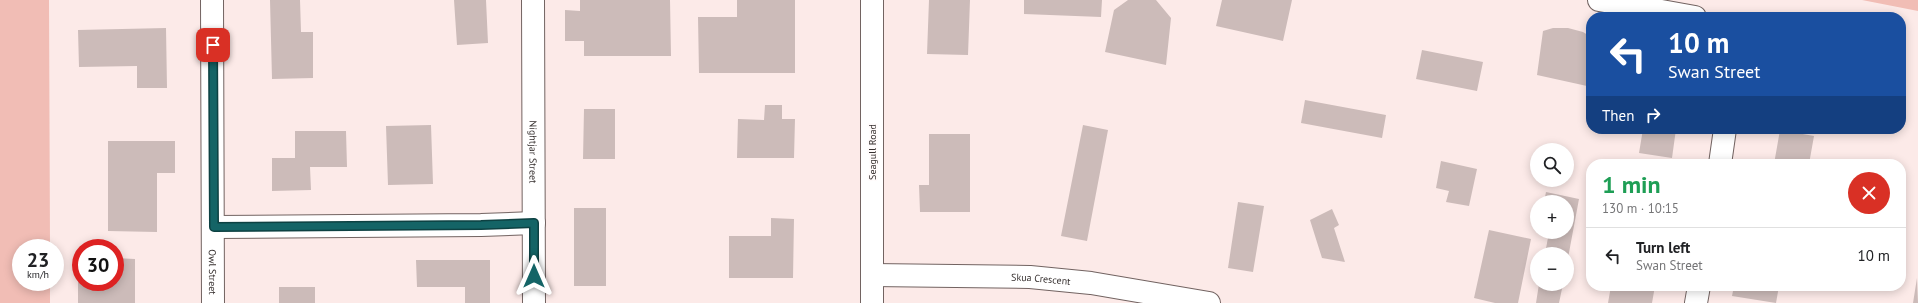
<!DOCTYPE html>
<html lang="en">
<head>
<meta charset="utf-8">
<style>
  body { margin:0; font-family:"PT Sans",sans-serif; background:#f2f2f2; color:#202124; height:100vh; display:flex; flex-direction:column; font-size:15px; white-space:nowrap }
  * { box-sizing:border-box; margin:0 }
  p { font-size:13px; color:#757577 }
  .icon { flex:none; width:22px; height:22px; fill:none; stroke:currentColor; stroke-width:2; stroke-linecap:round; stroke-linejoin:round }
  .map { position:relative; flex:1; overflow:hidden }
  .sheet { position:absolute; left:1586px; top:159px; width:320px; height:132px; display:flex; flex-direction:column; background:#fff; border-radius:16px; box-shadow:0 2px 10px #0003 }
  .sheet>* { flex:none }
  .hud { position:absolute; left:1586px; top:12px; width:320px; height:122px; border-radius:16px; box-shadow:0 2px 10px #0003; background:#1a4fa0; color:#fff; overflow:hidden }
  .controls { position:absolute; left:1530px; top:143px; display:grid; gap:8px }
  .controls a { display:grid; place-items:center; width:44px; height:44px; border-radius:50%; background:#fff; box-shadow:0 2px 10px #0003; font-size:20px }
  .speed { position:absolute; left:12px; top:239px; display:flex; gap:8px; font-size:20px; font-weight:700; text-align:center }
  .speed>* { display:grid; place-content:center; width:52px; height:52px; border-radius:50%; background:#fff; box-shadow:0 2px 10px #0003; line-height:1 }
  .speed small { font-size:10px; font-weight:400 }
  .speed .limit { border:6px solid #d22; background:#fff; color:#111 }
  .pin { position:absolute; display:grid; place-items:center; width:34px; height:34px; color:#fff; margin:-17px; border-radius:8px; box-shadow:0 2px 6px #0006 }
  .me { position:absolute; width:44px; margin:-22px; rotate:0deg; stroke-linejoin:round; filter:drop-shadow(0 0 3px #0008) }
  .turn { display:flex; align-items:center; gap:14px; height:84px; padding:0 16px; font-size:18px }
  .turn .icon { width:52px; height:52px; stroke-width:2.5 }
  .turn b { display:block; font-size:28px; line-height:34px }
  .then { display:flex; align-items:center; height:38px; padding:0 16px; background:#0003; gap:8px; font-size:15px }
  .round { display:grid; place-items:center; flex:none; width:42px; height:42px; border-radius:21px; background:#f2f2f2 }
  .head { display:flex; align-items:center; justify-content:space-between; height:68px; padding:0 16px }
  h1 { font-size:24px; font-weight:600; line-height:30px; color:#1e9e55 }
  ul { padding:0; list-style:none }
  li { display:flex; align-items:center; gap:12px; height:56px; padding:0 16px; border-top:1px solid #e0e0e0 }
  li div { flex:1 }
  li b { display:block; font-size:15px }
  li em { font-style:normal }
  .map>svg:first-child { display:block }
</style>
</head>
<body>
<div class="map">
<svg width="1918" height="303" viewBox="0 0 1918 303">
  <rect width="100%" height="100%" fill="#fceae8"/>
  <path fill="#f1bdb5" d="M0,0H49L50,248H21V282H50V303H0Z
    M1862,0H1918V11Z"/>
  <path fill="#ccbbb9" d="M270,0H300L301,32H313V78L272,79Z
    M454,0H486L488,43L457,45Z
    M580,0H670L671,56H584V41H565V10L580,11Z
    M737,0H795V73H699L698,17H737Z
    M929,0H970L968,55L927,54Z
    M1024,0H1102L1101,17L1024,14Z
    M1128,0H1156L1171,18L1166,65L1105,52L1114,10Z
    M1222,0H1292L1283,41L1216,26Z
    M166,28L167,88H137V66L79,67L78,30Z
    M1553,28H1568L1583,32L1591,37L1587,86L1537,75L1543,31Z
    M1422,50L1483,62L1477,91L1416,79Z
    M1305,100L1386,115L1382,138L1301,123Z
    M765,105H782V119H795L794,158H737L738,119L764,120Z
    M584,109H615V159H583Z
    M431,125L433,184L388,185L386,126Z
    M1083,125L1108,130L1087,241L1061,236Z
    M1643,129H1676L1672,158L1639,153Z
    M1780,130L1814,136L1809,164H1774Z
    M295,131H346L347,167H310L311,190L272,191V158H295Z
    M929,134H970V212H920L919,185H929Z
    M108,141H175V173H157V232L108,231Z
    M1441,161L1477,169L1469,206L1446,202L1449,191L1436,188Z
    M1546,192L1579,199L1568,258L1567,254H1545L1549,232H1567V202H1544Z
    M1238,202L1264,206L1253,272L1228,268Z
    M574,208H606V286H574Z
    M1332,209L1339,225L1334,228L1345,262L1322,258L1310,220Z
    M771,218L794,219L793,278H729V236H771Z
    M1489,230L1531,239L1518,303H1495L1474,298Z
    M78,258H81V282H115V258L135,259V303H78Z
    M416,260H490V303H465V287H417Z
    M1917,278L1918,303H1913Z
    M1539,284H1563L1559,303H1536Z
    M1611,286H1655L1652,303H1608Z
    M1734,286H1779L1776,303L1732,296Z
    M279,287H315V303H279Z"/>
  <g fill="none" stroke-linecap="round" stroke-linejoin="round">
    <g stroke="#726361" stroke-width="24">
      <g id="minor">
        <path id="s1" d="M212,0L213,303"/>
        <path id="s2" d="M533,0L534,303"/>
        <path d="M1599,0L1695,17"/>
        <path d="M1720,164L1725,129"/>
        <path d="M214,227L481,225L534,223"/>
        <path id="s3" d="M872,275L1030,277L1091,283L1209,303"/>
        <path d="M872,303V0"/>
        <path d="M1696,303L1699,286"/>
      </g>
    </g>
    <use href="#minor" stroke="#fff" stroke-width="22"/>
  </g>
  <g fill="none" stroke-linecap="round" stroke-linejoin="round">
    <g stroke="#0d4142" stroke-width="10">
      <path id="route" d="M213,45L214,227L481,225L534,223V276"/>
    </g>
    <use href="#route" stroke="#146466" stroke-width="7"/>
  </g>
  <g text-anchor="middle" stroke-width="3.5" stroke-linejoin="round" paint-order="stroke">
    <g font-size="10" fill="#373130" stroke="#fffbfb">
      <text dy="4" stroke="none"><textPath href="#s2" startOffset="152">Nightjar Street</textPath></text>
      <text transform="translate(872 152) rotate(-90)" y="4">Seagull Road</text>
      <text dy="4" stroke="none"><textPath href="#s1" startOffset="272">Owl Street</textPath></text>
      <text dy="4" stroke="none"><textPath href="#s3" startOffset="169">Skua Crescent</textPath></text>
    </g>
  </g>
</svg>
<div class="controls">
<a><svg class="icon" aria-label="search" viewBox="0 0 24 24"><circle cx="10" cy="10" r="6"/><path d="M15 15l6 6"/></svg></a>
<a>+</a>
<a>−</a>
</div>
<div class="speed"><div>23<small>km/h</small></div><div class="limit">30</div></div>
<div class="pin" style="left:213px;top:45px;background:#d93025"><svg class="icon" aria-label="arrive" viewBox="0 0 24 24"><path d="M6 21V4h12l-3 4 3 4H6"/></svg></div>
<svg class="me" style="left:534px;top:276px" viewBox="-20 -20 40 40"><path d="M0-17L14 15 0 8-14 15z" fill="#146466" stroke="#fff" stroke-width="4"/></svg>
<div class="hud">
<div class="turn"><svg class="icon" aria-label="left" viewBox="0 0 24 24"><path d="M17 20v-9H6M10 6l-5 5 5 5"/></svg><div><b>10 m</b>Swan Street</div></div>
<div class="then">Then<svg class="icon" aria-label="right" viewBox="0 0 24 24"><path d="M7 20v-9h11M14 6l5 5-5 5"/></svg></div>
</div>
<section class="sheet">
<div class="head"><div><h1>1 min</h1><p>130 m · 10:15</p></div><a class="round" style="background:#d93025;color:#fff"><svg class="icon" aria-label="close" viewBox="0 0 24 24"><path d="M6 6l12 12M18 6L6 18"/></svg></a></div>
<ul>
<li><svg class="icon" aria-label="left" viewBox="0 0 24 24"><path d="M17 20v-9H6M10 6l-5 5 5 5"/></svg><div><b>Turn left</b><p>Swan Street</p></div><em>10 m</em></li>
</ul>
</section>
</div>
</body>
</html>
